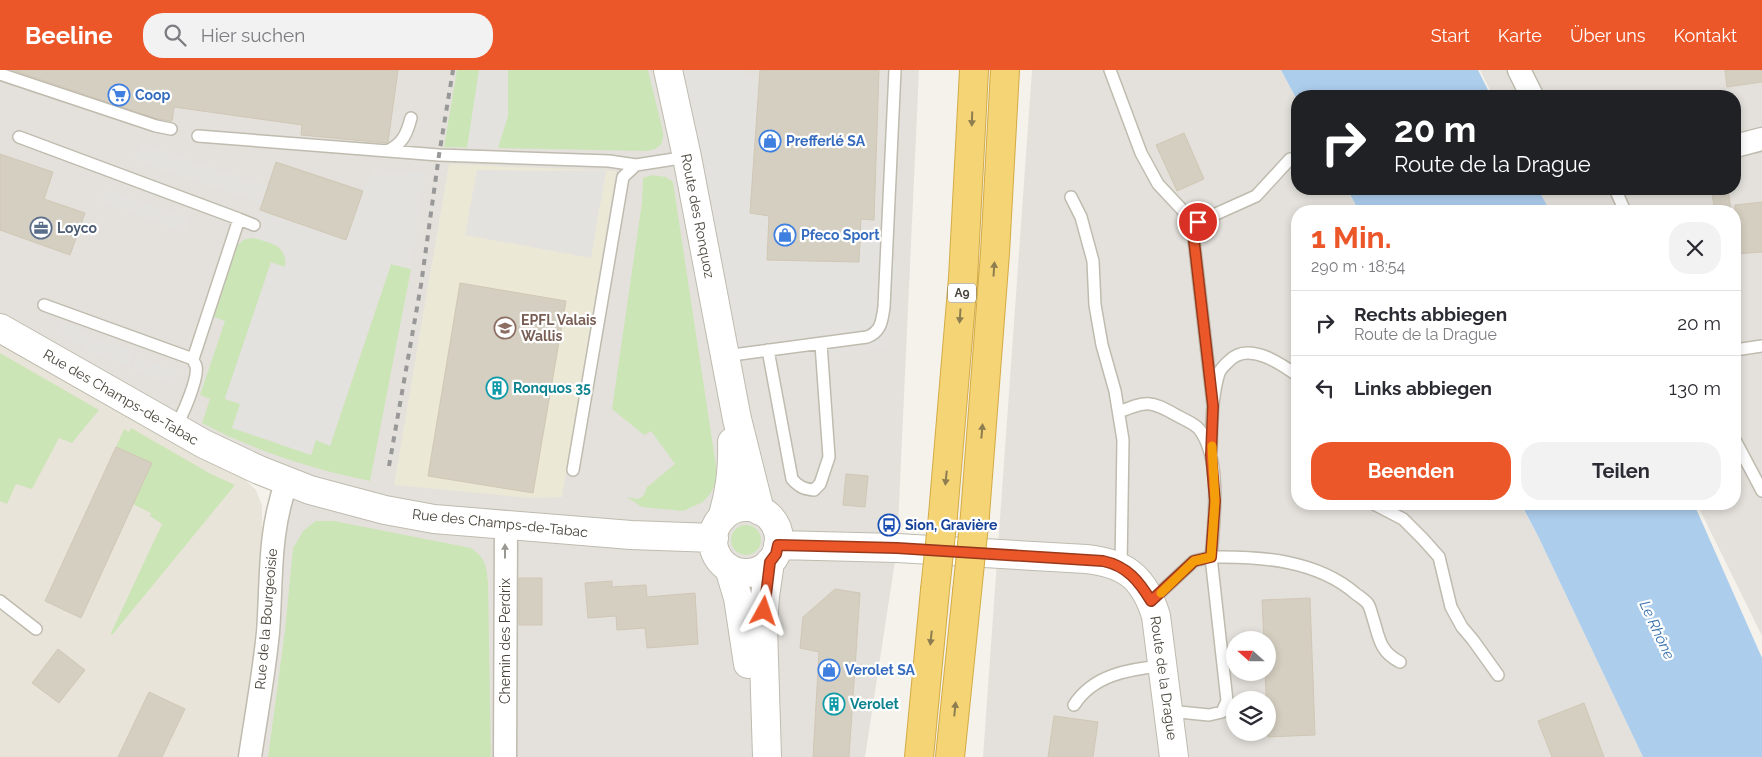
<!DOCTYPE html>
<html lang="de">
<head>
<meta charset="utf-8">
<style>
  body { margin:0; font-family:Raleway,sans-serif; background:#f2f2f3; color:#2b2b33; height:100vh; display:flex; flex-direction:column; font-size:19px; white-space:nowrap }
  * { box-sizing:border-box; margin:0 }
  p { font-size:16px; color:#7c7c81 }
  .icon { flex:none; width:28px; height:28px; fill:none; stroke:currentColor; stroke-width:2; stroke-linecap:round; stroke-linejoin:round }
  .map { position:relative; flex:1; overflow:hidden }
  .sheet { position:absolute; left:1291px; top:135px; width:450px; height:305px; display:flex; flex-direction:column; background:#fff; border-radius:20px; box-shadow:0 2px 8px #0003 }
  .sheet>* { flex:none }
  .top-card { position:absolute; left:1291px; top:20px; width:450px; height:105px; border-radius:20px; box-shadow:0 2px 8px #0003; background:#202124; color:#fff; overflow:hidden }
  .needle { width:32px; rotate:291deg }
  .tools { position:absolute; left:1226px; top:561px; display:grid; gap:10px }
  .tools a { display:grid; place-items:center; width:50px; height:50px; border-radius:50%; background:#fff; box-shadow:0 2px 8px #0003; font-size:25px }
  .pin { position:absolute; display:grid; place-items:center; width:42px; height:42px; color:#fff; margin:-21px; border:2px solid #fff; border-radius:50%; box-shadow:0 1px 5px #0007 }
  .me { position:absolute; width:55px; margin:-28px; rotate:5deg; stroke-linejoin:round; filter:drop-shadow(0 0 4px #0008) }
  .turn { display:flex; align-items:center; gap:18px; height:105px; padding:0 20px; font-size:22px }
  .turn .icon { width:65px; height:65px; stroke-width:2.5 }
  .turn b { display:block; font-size:35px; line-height:42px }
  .round { display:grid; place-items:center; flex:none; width:52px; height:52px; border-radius:20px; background:#f2f2f3 }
  .headline { display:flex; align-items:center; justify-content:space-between; height:85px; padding:0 20px }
  h1 { font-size:30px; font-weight:700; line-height:38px; color:#ec572a }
  .primary-button { display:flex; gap:10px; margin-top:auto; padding:10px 20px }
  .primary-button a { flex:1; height:58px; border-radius:20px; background:#ec572a; color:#fff; font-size:20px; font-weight:700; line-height:58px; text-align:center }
  .primary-button a+a { background:#f2f2f3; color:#2b2b33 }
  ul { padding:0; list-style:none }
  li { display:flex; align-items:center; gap:15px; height:65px; padding:0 20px; border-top:1px solid #e1e1e2 }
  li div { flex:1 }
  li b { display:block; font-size:19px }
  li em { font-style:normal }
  header { display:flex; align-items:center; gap:30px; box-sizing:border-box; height:70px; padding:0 25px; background:#ec572a; color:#fff }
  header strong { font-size:24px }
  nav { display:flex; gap:28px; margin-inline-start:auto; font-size:18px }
  .search { width:350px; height:45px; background:#f2f2f3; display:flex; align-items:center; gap:12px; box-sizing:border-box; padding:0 18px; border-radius:20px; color:#7c7c81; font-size:19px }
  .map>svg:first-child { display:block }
</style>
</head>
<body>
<header>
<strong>Beeline</strong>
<div class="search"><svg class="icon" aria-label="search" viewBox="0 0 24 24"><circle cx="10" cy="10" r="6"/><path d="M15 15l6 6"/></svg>Hier suchen</div>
<nav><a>Start</a><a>Karte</a><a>Über uns</a><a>Kontakt</a></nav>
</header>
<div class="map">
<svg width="1762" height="687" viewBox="0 0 1762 687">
  <rect width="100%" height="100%" fill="#f4f2eb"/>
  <path fill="#e8e4d9" d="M0,269L243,408L256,420L262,436V482L251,611L240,687H0Z"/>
  <path fill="#e4e1dc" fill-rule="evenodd" d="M0,0H919L897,478L865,687H250L287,411L0,258Z
    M1032,0H1281L1297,30L1298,119H1346L1359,141H1298V434H1520L1538,466L1643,687H983ZM1235,570H1268V602H1235ZM1235,630H1268V662H1235Z
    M1480,0H1762V566L1697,434H1735V141H1549L1538,119H1735V26H1493Z"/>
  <path fill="#ece8d6" d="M449,94L616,101L562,427L530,428L394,415Z"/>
  <path fill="#cce5b6" d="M457,0H648L663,62C664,75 659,79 646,81L444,77Z
    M652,105L666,107L673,112L716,396V413L710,424L703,432L683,441L642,437L627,427L638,429C644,426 645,424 646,418L675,394L651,361L644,365L612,339L642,132L643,108Z
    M251,168C268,169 289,177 285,197L271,193L225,328L240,334L311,384L316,370L330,375L391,194L411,199L370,411C312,399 255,381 202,353L210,329L200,325L225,251L214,247L237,176L243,170Z
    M0,283L99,340L72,373L59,368L32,419L16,414L7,434L0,431Z
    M131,358L211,404L235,415L112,565L111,563L162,454L150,446L151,443L133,434L151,393L116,377L124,359L129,362Z
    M316,451H334L471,478C486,489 486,495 488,512L491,687H268L285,560L293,478L304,460Z
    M731 470a15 15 0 1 1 30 0a15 15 0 1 1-30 0Z"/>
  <path fill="#e3e2df" d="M479,0H508V46L498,78H467Z
    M667,0H743L745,6L759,8L861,149L897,194L886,278L726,293Z
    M140,73L268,116L262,134L134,90Z
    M375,99L426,103L411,199L391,194L330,376L316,370L311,385L232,358L240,334L225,329L271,192L285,197L286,191L283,181L279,176L258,169L254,162V155L260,141L346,170L363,121Z
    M477,100L606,101L591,188L465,165Z
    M105,119L189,149L185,162L101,132Z
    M61,251L89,261L86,270L88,266L134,281L129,295L84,281L83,276L56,266Z
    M136,288L178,301L173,314L132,301Z"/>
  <path fill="#accdec" d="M1281,0H1478L1491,26H1298L1297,30Z
    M1347,119H1538L1550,141H1359Z
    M1521,434H1694L1762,588V687H1643L1538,466Z"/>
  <path fill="#d5cfc1" stroke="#d0c7b4" d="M12,0H398L388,72L386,73L301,65L302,55L174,37L172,51L158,49Z
    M760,0H879L874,150L861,149L859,192L767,190L769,146L750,143Z
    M1725,0H1762V12L1727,17Z
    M1184,63L1204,109L1177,121L1156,75Z
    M0,84L53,102L44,129L85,143L70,185L0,160Z
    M276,92L363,121L346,170L260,140Z
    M1711,119H1728L1731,141H1715Z
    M1762,132V182L1735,184V135Z
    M460,213L566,231L533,423L428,406Z
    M116,377L152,393L81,548L45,531Z
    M846,404L868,406L865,437L843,435Z
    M519,508H542V555H519Z
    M612,511V517L646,515L647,527L695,523L698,574L647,578L645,558L617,560L616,546L588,548L585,513Z
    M835,519L860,523L849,687H813L819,582L800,578L803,547Z
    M1310,528L1315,665L1268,667L1265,602H1268V570H1264L1262,530Z
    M58,579L85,600L59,633L32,613Z
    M149,622L185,639L162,687H118Z
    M1584,633L1604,687H1552L1538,651Z
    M1054,646L1098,652L1093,687H1048Z"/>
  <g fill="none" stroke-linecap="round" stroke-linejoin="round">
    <g stroke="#bfbbae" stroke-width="14">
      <path id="service" d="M1110,0L1141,83L1158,114L1187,145L1193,162L1213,336
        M0,4L156,56L171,59
        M198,66L439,85L609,91L636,95
        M19,67L239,149L193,289
        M387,81C403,74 407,63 411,48
        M1615,119L1625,141
        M1071,127L1081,147L1093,191L1095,235L1102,275L1115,321L1123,370L1121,497
        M239,149L254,155
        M1193,162L1198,152L1256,126L1290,89
        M44,235L193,289C193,290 196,296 196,296C199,308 182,347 175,357
        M768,280L792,409C799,417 804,419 814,420L820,414L829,387L821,274
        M1735,280L1762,276
        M725,286L867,267C881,262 882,251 884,237L895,0
        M1119,342C1146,331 1150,330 1176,345C1183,349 1194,353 1199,359C1222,388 1214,452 1211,487C1260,486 1317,490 1356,524C1360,527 1365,530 1368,534C1370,537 1371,541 1372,545C1379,565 1378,581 1400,592
        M1735,370L1762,421
        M1211,383C1212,357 1211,329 1219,303C1221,298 1225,295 1229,291C1248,271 1280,293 1298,306
        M573,400L623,107L636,95L687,87
        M1374,434L1403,449L1423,469L1439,487L1451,537L1462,557L1473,570L1498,605
        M0,531L36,559
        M1151,531L1194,491L1211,487L1227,631L1222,642L1209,645L1169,641
        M1074,635C1093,605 1129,599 1162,596"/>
    </g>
    <g stroke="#bfbbae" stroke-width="25">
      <path id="minor" d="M1519,0L1532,26
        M1735,76L1762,69
        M250,687C256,646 264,604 268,562C272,510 268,462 287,411
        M505,687L506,456"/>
    </g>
    <g stroke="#bfbbae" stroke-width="30">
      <path id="tertiary" d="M668,0L687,87L737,349L760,441
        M0,258L204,374L259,400L310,420L385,440L434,449L631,465L714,468
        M713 470a33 33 0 1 1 66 0a33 33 0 1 1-66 0Z
        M722,448C730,423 733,399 732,372
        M778,475L897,478L1086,489C1125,493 1144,507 1156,546L1174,687
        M729,498L738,528L748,594
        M767,687L763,557L765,526L770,492"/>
    </g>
    <g stroke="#d4ab45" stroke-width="30">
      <path id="motorway" d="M943,445L963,208L974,0
        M975,445L995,183L1005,0
        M919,687L935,520
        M950,687L967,522"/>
    </g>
    <use href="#service" stroke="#fff" stroke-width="11"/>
    <use href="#minor" stroke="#fff" stroke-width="22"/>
    <use href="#tertiary" stroke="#fff" stroke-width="28"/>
    <use href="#motorway" stroke="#f4d475" stroke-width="28"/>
    <path stroke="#989898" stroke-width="4" stroke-dasharray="6 6" stroke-linecap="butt" d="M389,396L421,215L439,85L453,0"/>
    <g stroke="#d4ab45" stroke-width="30" stroke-linecap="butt">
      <path id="motorway-bridge" d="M935,520L943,445
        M967,522L975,445"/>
    </g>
    <use href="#motorway-bridge" stroke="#f4d475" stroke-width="28"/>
  </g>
  <defs><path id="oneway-solid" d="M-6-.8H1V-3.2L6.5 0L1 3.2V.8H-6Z" transform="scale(1.25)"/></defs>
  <g fill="#8d7d51">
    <use href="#oneway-solid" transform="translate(972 49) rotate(92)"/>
    <use href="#oneway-solid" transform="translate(994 199) rotate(-86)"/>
    <use href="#oneway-solid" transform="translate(960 246) rotate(94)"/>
    <use href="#oneway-solid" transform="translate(982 361) rotate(-85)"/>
    <use href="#oneway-solid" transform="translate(946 408) rotate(96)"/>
    <use href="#oneway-solid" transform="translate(931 568) rotate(96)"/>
    <use href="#oneway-solid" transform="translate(955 639) rotate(-84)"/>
  </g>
  <use fill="#9a9892" href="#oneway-solid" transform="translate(505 481) rotate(-90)"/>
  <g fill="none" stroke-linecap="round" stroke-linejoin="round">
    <g stroke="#99391b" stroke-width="12">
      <path id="route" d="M764,541L770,492L776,484L778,475L897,478L1103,491C1127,496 1139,511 1151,531L1194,491L1211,487L1215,431L1211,385L1213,336L1193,162L1198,152"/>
    </g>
    <use href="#route" stroke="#ec572a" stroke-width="9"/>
    <path stroke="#f59e0b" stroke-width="9" d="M1161,523L1194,491L1211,487L1215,431L1212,376"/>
  </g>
  <defs>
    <g id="supermarket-ring" transform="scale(1.125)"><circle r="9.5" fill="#fff" stroke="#3f7fe0" stroke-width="1.5"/><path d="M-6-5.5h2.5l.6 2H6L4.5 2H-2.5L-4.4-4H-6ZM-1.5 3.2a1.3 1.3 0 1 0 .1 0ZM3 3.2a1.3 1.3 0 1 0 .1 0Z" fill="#3f7fe0"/></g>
    <g id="shop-ring" transform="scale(1.125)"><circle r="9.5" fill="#fff" stroke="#3f7fe0" stroke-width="1.5"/><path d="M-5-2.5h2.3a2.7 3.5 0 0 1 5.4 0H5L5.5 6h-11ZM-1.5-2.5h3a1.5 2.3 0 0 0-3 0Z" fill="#3f7fe0"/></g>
    <g id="office-ring" transform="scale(1.125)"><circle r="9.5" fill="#fff" stroke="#5c6f8a" stroke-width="1.5"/><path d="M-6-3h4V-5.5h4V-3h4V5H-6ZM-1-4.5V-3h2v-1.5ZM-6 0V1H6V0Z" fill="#5c6f8a"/></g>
    <g id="university-ring" transform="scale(1.125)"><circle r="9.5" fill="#fff" stroke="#8d6e63" stroke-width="1.5"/><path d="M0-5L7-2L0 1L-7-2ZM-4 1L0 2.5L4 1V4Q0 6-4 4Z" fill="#8d6e63"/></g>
    <g id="building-ring" transform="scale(1.125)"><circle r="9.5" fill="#fff" stroke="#0f9aa8" stroke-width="1.5"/><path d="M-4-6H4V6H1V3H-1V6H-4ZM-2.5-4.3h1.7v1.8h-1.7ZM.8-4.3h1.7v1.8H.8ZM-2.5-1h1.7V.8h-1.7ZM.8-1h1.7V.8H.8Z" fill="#0f9aa8"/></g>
    <g id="bus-ring" transform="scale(1.125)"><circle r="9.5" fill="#fff" stroke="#1a4fb4" stroke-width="1.5"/><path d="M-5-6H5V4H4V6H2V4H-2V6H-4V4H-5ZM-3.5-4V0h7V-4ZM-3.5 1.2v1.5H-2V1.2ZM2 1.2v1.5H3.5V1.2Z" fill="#1a4fb4"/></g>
  </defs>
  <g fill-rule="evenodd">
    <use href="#supermarket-ring" x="119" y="25"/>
    <use href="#shop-ring" x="770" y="71"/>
    <use href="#office-ring" x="41" y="158"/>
    <use href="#shop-ring" x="785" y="165"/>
    <use href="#university-ring" x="505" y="258"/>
    <use href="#building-ring" x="497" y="318"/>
    <use href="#bus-ring" x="889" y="455"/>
    <use href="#shop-ring" x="829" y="600"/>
    <use href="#building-ring" x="834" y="634"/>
  </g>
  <g text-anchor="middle" stroke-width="4.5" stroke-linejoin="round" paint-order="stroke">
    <rect fill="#fff" stroke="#7f7b74" stroke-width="1" x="948" y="213.5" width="28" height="19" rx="4"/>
    <g font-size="12" font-weight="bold" fill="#484339">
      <text x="962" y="227">A9</text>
    </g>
    <g font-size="14" font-weight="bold" fill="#366cbe" stroke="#fff" text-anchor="start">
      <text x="135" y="30">Coop</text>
      <text x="786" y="76">Prefferlé SA</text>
      <text x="801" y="170">Pfeco Sport</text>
      <text x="845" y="605">Verolet SA</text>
    </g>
    <g font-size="14" fill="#484339" stroke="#fff">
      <text transform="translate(698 146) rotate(79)" y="5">Route des Ronquoz</text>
      <text transform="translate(121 327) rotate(30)" y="5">Rue des Champs-de-Tabac</text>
      <text transform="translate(500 453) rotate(6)" y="5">Rue des Champs-de-Tabac</text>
      <text transform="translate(266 549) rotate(-85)" y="5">Rue de la Bourgeoisie</text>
      <text transform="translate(505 571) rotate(-90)" y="5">Chemin des Perdrix</text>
      <text transform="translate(1164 608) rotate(82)" y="5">Route de la Drague</text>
    </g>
    <g font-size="14" font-weight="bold" fill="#4e5e75" stroke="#fff" text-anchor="start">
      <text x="57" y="163">Loyco</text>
    </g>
    <g font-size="14" font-weight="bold" fill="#785e54" stroke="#fff" text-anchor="start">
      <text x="521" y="255">EPFL Valais<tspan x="521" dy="16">Wallis</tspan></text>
    </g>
    <g font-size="14" font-weight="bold" fill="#0d838f" stroke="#fff" text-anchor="start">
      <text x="513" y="323">Ronquos 35</text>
      <text x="850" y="639">Verolet</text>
    </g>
    <g font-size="14" font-weight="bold" fill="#164399" stroke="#fff" text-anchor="start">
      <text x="905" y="460">Sion, Gravière</text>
    </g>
    <g font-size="15" font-style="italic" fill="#3872ae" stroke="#fff">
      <text transform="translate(1657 560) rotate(65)" y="5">Le Rhône</text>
    </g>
  </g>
</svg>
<div class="tools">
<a><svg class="needle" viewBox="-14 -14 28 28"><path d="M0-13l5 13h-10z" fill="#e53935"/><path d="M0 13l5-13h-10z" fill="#7c7c81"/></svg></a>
<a><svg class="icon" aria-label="layers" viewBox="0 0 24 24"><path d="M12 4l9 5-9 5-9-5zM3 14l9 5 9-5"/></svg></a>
</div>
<div class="pin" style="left:1198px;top:152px;background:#d93025"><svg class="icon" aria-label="arrive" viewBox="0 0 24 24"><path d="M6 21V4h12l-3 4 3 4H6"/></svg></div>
<svg class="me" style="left:764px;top:541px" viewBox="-20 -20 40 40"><path d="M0-17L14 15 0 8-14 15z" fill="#ec572a" stroke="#fff" stroke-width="4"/></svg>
<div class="top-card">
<div class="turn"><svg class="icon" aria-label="right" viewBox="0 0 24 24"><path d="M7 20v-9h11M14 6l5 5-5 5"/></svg><div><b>20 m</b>Route de la Drague</div></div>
</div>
<section class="sheet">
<div class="headline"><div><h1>1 Min.</h1><p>290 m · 18:54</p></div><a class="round"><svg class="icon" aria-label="close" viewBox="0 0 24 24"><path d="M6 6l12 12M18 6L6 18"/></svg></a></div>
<ul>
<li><svg class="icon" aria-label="right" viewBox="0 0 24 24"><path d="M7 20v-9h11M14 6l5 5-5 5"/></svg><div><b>Rechts abbiegen</b><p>Route de la Drague</p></div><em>20 m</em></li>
<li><svg class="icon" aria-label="left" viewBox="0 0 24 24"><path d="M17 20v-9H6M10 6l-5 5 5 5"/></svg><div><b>Links abbiegen</b></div><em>130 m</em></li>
</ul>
<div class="primary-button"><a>Beenden</a><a>Teilen</a></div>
</section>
</div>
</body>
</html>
